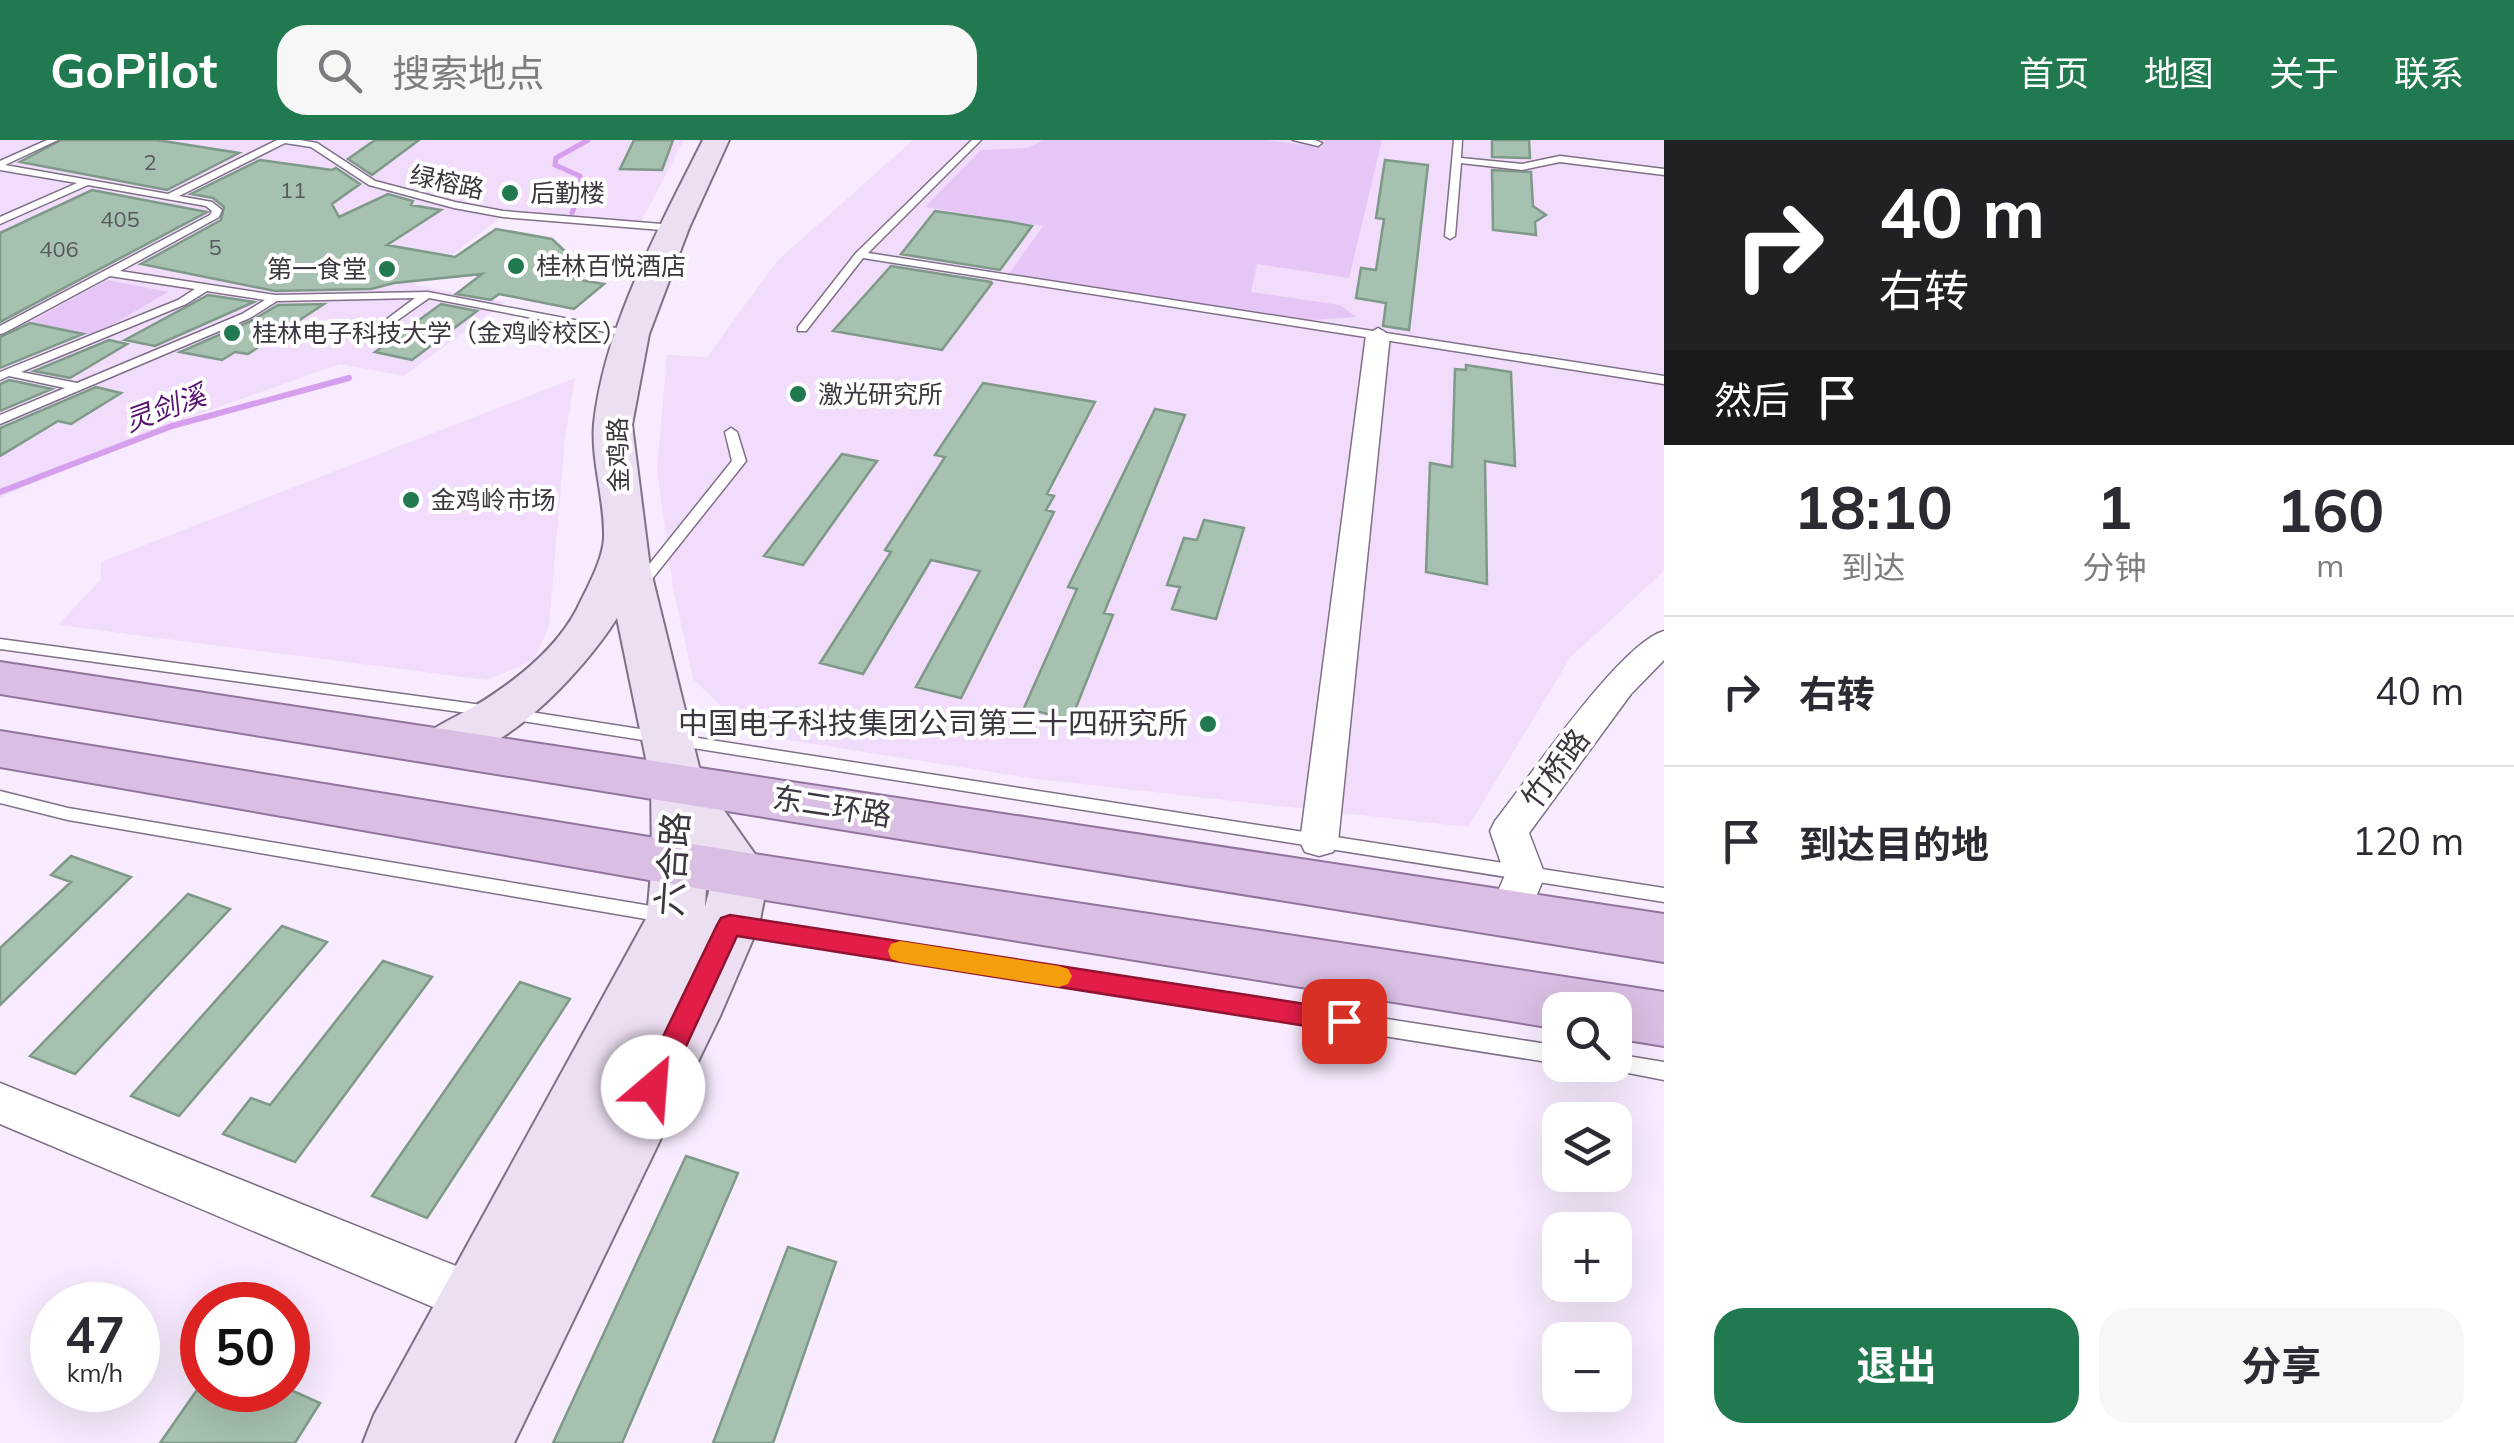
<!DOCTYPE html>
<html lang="zh">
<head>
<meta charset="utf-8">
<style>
  body { margin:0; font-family:Mulish,"Noto Sans SC",sans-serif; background:#f7f7f7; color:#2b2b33; height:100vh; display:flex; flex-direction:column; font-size:38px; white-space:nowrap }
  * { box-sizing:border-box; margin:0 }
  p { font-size:32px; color:#7c7c81 }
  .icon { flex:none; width:55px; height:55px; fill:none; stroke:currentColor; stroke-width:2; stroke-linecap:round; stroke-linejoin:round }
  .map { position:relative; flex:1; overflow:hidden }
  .side { display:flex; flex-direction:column; background:#fff; width:850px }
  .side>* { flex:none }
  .guide { background:#202124; color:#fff; overflow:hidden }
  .tools { position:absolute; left:1542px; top:852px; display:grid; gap:20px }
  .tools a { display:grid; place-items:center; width:90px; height:90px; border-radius:20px; background:#fff; box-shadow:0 10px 40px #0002; font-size:50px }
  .speed { position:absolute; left:30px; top:1142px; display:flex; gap:20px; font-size:50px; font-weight:700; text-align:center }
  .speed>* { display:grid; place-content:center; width:130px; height:130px; border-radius:50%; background:#fff; box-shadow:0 10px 40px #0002; line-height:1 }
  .speed small { font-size:25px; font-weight:400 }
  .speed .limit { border:15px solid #d22; background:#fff; color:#111 }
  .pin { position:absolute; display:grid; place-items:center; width:85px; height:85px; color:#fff; margin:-42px; border-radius:20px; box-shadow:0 5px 15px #0006 }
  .me { position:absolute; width:110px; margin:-55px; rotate:27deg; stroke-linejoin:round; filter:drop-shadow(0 0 8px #0008) }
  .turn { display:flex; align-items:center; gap:35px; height:210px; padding:0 50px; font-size:45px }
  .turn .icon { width:130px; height:130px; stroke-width:2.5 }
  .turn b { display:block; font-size:70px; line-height:85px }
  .then { display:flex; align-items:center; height:95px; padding:0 50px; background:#0003; gap:20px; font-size:38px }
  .eta { display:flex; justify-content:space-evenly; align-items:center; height:170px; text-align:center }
  .eta b { font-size:60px; font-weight:700; line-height:70px }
  .primary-button { display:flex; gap:20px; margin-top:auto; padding:20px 50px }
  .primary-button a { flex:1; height:115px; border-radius:30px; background:#217a4f; color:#fff; font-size:40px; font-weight:700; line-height:115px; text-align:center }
  .primary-button a+a { background:#f7f7f7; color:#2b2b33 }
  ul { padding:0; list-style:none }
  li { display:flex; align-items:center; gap:30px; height:150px; padding:0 50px; border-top:2px solid #e1e1e2 }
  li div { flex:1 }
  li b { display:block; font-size:38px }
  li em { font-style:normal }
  header { display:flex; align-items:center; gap:60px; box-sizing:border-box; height:140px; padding:0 50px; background:#217a4f; color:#fff }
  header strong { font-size:48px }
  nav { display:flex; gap:55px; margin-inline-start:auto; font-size:35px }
  .search { width:700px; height:90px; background:#f7f7f7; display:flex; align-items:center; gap:25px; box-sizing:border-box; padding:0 35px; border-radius:30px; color:#7c7c81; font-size:38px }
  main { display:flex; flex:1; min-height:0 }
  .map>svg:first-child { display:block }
</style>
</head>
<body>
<header>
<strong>GoPilot</strong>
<div class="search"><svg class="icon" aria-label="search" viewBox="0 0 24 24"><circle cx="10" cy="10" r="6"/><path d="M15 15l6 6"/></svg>搜索地点</div>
<nav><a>首页</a><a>地图</a><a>关于</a><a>联系</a></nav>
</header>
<main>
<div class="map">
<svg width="1664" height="1303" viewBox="0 0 1664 1303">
  <rect width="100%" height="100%" fill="#f8ebff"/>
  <path fill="#f1dcfc" d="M0,0H684L641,82L510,70L414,145L505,162L404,236L340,224L143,294L0,358Z
    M913,0H1664V431L1570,518L1468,687L1037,639L749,594L693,539L673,448L657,329L667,215L707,217L777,121Z
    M575,238L565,298L549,487L534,520L487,540L58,485L101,439V422Z"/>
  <path fill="#e6c6f6" d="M1043,0H1265L1322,7L1325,0H1382L1349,138L1257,124L1251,152L1340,165L1357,177L1313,180L1008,135L1043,86L925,67L981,10L1027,8Z
    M107,140L168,152L93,196L30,182Z"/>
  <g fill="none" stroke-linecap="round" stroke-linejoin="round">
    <path stroke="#d59fee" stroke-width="5" d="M572,73L582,47L580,36L555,25L556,18L588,0"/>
    <path stroke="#d59fee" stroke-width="6" d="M0,352L172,286L349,238"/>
  </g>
  <path fill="#a6c1b0" stroke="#7f9988" stroke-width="2.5" d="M61,0H157L239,13L167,50L20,22Z
    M375,0H419L372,35L348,19Z
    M634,0H673L662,30L620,29Z
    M1492,0H1529L1530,18L1492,17Z
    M260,20L332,30L336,28L360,44L332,64L339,77L388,54L413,61L411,65L441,70L387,105L455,117L496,89L552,99L570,116L575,139L604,144L574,169L499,154L491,160L456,154L482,134L394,143L371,149L275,151L141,124L221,80L224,67L213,58L191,54Z
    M1385,20L1428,25L1409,190L1383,186L1386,163L1356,158L1361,128L1376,130L1384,79L1376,78Z
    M1492,30L1531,32L1533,66L1546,75L1535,82L1536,95L1493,90Z
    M92,50L207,72L0,182V93Z
    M935,71L1011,82L1032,86L1000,130L901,114Z
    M891,126L991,142L992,143L942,210L833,191Z
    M208,155L254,162L155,206L125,200Z
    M324,164L248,214L235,212L222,220L180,212L251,181L278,165Z
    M441,164L477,171L412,220L375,212Z
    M30,183L83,194L0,228V197Z
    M109,200L127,204L70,238L34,231Z
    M1466,225L1511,232L1515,326L1485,321L1487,444L1426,432L1430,323L1452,327L1455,229L1466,230Z
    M9,240L52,249L0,271V244Z
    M983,243L1095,262L1047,354L1054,356L1046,370L1054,372L961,558L916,547L980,431L931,420L863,534L820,523L891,412L885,410L945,317L935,315Z
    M96,247L121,253L71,284L58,281L0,316V288Z
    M1155,269L1185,275L1104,473L1113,475L1071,580L1024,568L1077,449L1068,447Z
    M842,314L877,321L803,425L764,416Z
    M1204,380L1244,388L1216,479L1172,469L1180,447L1167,445L1184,398L1197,400Z
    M71,716L131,737L0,865V808L71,742L51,735Z
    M188,754L230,769L75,934L30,916Z
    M282,786L327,802L179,976L131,956Z
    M383,821L432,837L295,1022L223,994L251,958L270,965Z
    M520,842L570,859L427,1078L372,1056Z
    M686,1016L738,1033L622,1303H553Z
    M788,1107L836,1122L773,1303H713Z
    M197,1250H291L320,1263L295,1303H160Z"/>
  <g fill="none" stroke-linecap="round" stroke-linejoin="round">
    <g stroke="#7e7086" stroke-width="3">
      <path id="service" d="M47,0H58L5,25L168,54L277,0H300L317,3L375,41L455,62L503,71L674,85L679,88L674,91L503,77L454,68L369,45L311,7L285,3L179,56L212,62L222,70L219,77L120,131L275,155L428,152L632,191L638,194L632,197L429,158L375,196L371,195V191L415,158L277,161L250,178L0,284V275L65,248L9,236L0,240V232L178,160L195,149L110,136L4,193L0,194V186L210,75L212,71L206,66L88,45L0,84V77L77,43L0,30V21ZM207,151L265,160L242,174L77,243L21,232L186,164Z
        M972,0H981L868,113L1664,236V244L863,118L806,191H798V187L856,113Z
        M1293,0H1315L1322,3L1318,6Z
        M1454,0H1462L1461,18L1522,24L1560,16L1664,29V35L1560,22L1522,30L1461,23L1455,96L1450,99L1445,96Z
        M731,288L737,292L746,321L641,453H631V447L732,321L725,292Z
        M0,499L504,568L1664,748V762L504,578L0,509Z
        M0,651L68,668L669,769L676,771L679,776L676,781L669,783L68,680L0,663Z
        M734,777L1560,906V924L734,793L727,790L724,785L727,780Z
        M1615,914L1664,922V940L1608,929L1605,925H1615Z"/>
    </g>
    <g stroke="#7e7086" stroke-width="3">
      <path id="minor" d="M1378,188L1390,195L1338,702L1333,712L1319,716L1305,712L1300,702L1366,195Z
        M1664,491V520L1631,554L1529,693L1545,735L1524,786L1509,791L1494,786L1488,775L1505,735L1490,691L1495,681C1527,641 1621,502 1664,491Z
        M0,943L496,1142L504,1160L496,1178L478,1186L0,984Z"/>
    </g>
    <g stroke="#7e7086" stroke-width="4">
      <path id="secondary" d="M703,0H729L689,88L649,194L632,285L650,428L702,639L769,734L759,785L720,876L514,1303H363L374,1275L647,777L652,722L651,643L617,478C586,528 490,636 425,617L418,605C430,586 454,579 473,567C513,543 555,511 577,469C587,448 603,420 604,398C605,360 591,321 594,284C604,187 660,86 703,0ZM707,728L713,736L705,767Z"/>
    </g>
    <g stroke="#91749e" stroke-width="4">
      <path id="primary" d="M0,522L1664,774V822L0,554Z
        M0,591L741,712L1664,852V906L1615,898V870H1560V889L741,756L0,627Z"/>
    </g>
    <use href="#service" fill="#fff" fill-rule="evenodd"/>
    <use href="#minor" fill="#fff" fill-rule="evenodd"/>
    <use href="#secondary" fill="#ecdff1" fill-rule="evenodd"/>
    <use href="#primary" fill="#d8bfe3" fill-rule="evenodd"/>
  </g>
  <path fill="#e11d48" stroke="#92132f" stroke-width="2.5" d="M730,775L1344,870L1353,873L1357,881L1353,889L1344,892L737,796L663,956L653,959L643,956L639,947L643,938L717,785L721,778Z"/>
  <path fill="#f59e0b" d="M900,801L1059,826L1068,829L1072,836L1068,844L1059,847L900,822L891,819L888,811L891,804Z"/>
  <g fill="#217a4f" stroke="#fff" stroke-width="4">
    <circle cx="510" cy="53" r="10"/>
    <circle cx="516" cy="126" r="10"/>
    <circle cx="387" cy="129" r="10"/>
    <circle cx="232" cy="193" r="10"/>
    <circle cx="798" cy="254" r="10"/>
    <circle cx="411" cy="360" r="10"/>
    <circle cx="1208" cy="584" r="10"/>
  </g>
  <g text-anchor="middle" stroke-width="8" stroke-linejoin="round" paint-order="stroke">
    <g font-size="22" fill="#57595c">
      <text x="150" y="30">2</text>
      <text x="293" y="58">11</text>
      <text x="120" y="87">405</text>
      <text x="215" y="115">5</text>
      <text x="59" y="117">406</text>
    </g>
    <g font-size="25" fill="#3d3640" stroke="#fff">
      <text transform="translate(447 42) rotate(12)" y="9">绿榕路</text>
      <text transform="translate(618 315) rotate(-91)" y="9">金鸡路</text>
    </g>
    <g font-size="25" fill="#3d3640" stroke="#fff" text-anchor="start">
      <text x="530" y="62">后勤楼</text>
      <text x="536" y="135">桂林百悦酒店</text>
      <text x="367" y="138" text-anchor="end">第一食堂</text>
      <text x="252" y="202">桂林电子科技大学（金鸡岭校区）</text>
      <text x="818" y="263">激光研究所</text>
      <text x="431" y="369">金鸡岭市场</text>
    </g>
    <g font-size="28" font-style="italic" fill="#571370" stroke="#fff">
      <text transform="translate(165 268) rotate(-20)" y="10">灵剑溪</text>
    </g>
    <g font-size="30" fill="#3d3640" stroke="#fff" text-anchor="end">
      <text x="1188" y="594">中国电子科技集团公司第三十四研究所</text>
    </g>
    <g font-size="30" fill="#3d3640" stroke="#fff">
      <text transform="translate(1556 629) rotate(-53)" y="10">竹桥路</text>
      <text transform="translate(832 667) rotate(9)" y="10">东二环路</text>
    </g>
    <g font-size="35" fill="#3d3640" stroke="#fff">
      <text transform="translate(673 724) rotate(-86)" y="12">六合路</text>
    </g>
  </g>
</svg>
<div class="tools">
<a><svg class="icon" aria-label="search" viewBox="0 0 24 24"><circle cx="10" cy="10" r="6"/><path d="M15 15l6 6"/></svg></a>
<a><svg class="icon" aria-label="layers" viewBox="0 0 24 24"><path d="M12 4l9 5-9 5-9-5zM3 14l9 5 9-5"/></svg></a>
<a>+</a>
<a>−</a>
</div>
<div class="speed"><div>47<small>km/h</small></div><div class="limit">50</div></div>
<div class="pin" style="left:1344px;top:881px;background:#d93025"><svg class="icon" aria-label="arrive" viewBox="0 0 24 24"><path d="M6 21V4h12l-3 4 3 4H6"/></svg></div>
<svg class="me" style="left:653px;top:947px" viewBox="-20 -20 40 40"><circle r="19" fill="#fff"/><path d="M0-13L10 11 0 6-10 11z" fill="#e11d48"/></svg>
</div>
<section class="side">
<div class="guide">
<div class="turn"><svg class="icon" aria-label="right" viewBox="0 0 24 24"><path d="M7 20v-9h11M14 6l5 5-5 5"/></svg><div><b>40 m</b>右转</div></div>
<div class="then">然后<svg class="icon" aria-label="arrive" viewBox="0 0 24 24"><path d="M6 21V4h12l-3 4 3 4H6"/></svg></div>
</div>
<div class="eta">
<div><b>18:10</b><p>到达</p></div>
<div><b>1</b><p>分钟</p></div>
<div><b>160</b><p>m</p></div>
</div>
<ul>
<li><svg class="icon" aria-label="right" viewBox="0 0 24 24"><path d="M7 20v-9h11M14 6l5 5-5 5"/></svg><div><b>右转</b></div><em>40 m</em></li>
<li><svg class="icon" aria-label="arrive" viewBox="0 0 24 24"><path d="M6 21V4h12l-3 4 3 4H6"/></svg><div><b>到达目的地</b></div><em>120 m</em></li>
</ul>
<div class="primary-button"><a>退出</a><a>分享</a></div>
</section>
</main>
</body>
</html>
